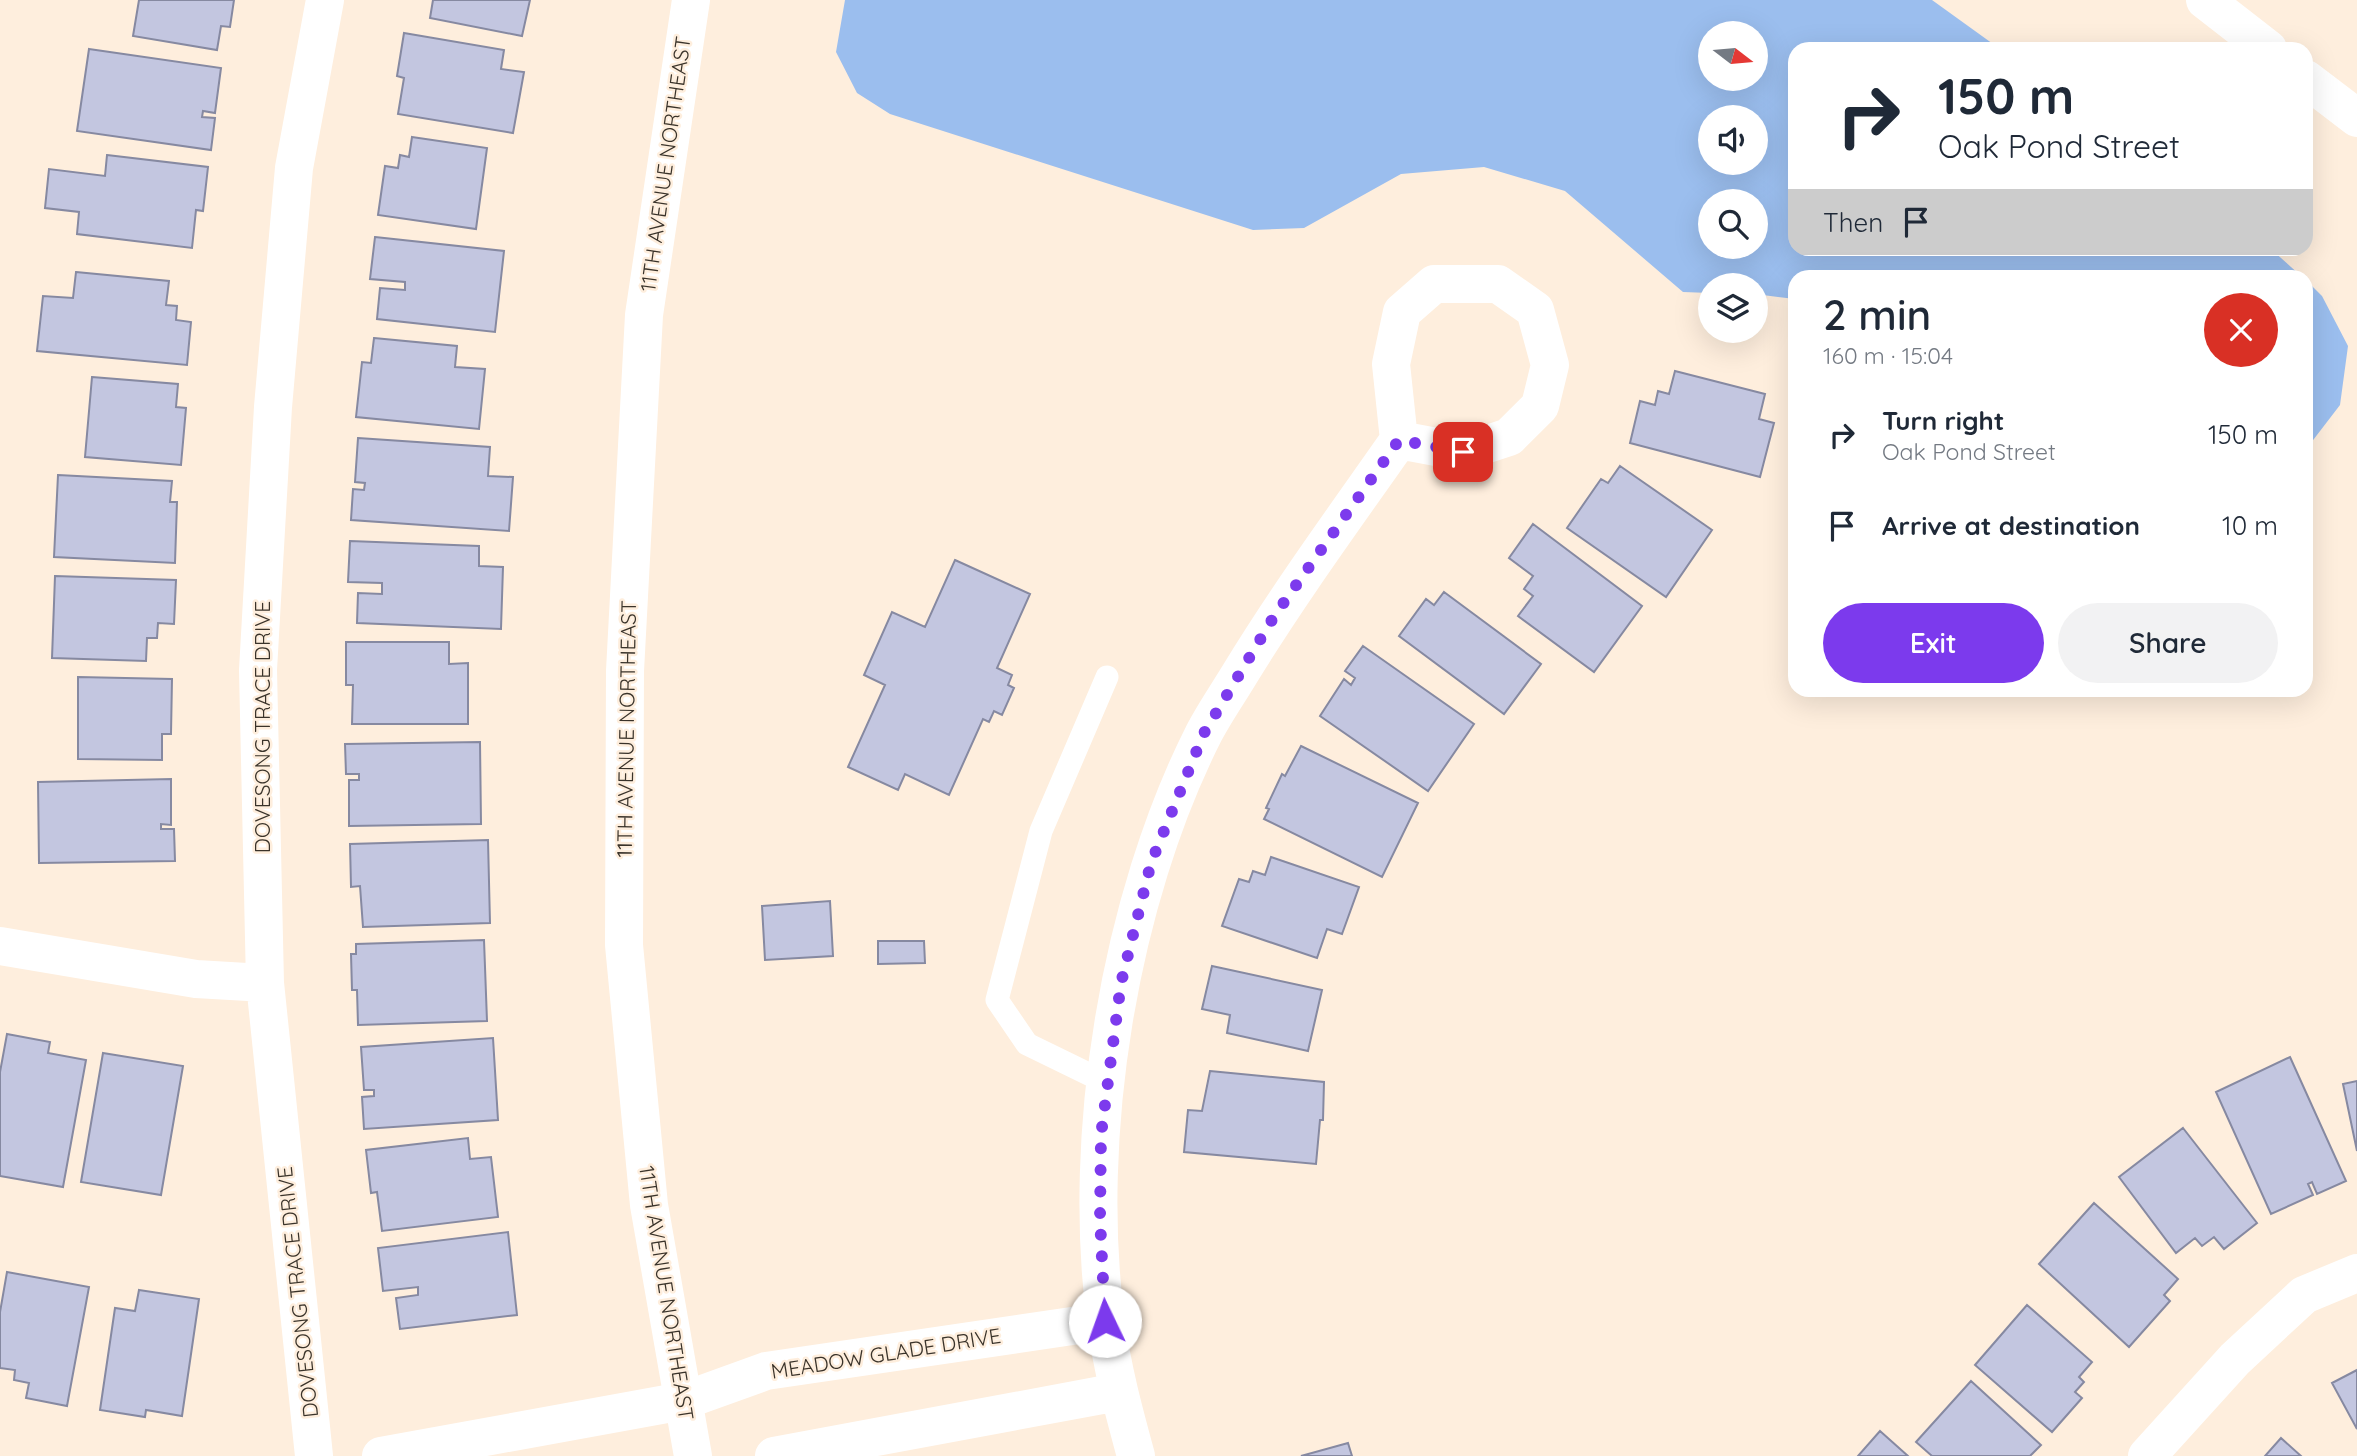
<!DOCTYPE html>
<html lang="en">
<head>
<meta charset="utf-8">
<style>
  body { margin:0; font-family:Quicksand,sans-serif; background:#f2f2f3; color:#1f2937; height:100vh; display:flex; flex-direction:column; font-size:26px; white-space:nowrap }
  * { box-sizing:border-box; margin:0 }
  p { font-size:23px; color:#747a83 }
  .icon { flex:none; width:38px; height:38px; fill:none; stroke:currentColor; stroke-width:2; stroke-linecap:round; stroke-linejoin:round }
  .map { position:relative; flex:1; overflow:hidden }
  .sheet { position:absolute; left:1788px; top:270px; width:525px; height:427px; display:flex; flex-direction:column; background:#fff; border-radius:21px; box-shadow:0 7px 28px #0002 }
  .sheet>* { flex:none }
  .hud { position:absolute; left:1788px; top:42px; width:525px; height:214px; border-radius:21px; box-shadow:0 7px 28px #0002; background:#fff; color:#1f2937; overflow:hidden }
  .needle { width:46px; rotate:106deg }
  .tools { position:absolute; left:1698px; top:21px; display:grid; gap:14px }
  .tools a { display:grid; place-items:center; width:70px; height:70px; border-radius:50%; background:#fff; box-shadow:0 7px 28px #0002; font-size:35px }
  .pin { position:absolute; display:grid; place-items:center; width:60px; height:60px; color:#fff; margin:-30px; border-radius:14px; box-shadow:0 4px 10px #0006 }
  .me { position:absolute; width:77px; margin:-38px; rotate:357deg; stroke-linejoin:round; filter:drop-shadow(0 0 5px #0008) }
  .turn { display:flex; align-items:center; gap:24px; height:147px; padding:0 35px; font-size:32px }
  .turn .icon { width:91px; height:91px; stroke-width:2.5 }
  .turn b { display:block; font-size:49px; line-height:60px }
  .then { display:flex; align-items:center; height:66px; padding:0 35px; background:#0003; gap:14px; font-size:26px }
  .round { display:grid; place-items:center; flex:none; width:74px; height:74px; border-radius:37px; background:#f2f2f3 }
  .overview { display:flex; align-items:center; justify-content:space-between; height:119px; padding:0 35px }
  h1 { font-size:42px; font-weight:600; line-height:52px }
  .action { display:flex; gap:14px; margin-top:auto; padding:14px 35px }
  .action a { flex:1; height:80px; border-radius:42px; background:#7c3aed; color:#fff; font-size:28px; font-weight:600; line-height:80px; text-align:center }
  .action a+a { background:#f2f2f3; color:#1f2937 }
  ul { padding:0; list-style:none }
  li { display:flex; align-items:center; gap:21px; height:91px; padding:0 35px }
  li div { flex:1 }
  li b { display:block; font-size:26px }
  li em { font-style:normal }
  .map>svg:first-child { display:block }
</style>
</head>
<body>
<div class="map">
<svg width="2357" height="1456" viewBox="0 0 2357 1456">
  <rect width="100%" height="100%" fill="#feeedd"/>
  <path fill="#9bbeee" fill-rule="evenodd" d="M845,0H1932L2000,49H1796V248L2271,249L2301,276H1796L1795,299L1755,294V285H1710V293L1683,292L1565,191L1484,167L1401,174L1304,228L1253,230L890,114L857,93L836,52ZM1710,33H1755V79H1710ZM1710,117H1755V163H1710ZM1710,201H1755V247H1710Z
    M2307,281L2322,296L2348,346L2340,405L2307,448Z"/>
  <path fill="#c3c6e0" stroke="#8689a1" stroke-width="2" d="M139,0H234L230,27L221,26L217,50L133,36Z
    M433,0H530L522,36L430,18Z
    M404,33L504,50L501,69L524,72L513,133L398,114L404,78L397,76Z
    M89,49L221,68L215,113L203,111L202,117L215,118L211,150L77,131Z
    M412,137L487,148L476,229L378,215L385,166L398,168L400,155L409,157Z
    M107,155L208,167L203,211L196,210L192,248L77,234L79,212L45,208L49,169L105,176Z
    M375,237L504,251L495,332L377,319L380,288L405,290V282L370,279Z
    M76,272L169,281L166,305L177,306L176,320L191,322L187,365L37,351L43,296L73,298Z
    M374,338L457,346L455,367L485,369L479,429L356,417L362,362L371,363Z
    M1675,371L1765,394L1759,419L1774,423L1760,477L1630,443L1640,401L1655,405L1658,391L1669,394Z
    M92,377L178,384L176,407L186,408L181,465L85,457Z
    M358,438L490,447L488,476L513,477L509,531L351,520L353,489L364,490L365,483L355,482Z
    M1620,466L1712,530L1666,597L1567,528L1601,479L1608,483Z
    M58,475L172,481L170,502H177L175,563L54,557Z
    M1533,524L1642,606L1594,672L1518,616L1533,596L1524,589L1533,576L1509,558Z
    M350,541L479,546V566L503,567L501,629L357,623L358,593L382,594V583L348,582Z
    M955,560L1030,594L997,668L1012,675L1008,685L1014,688L1002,715L994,711L989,722L983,719L949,795L905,774L898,790L848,767L885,685L864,675L892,612L925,627Z
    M55,576L176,580L174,624L158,623L157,638H147L146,661L52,658Z
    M1444,592L1541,664L1504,714L1399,636L1426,599L1434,605Z
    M346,642H449V664L468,663V724H352L353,685H346Z
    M1363,646L1474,724L1428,791L1320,716L1344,679L1351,685L1355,678L1345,671Z
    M78,677L172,679L171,734H162V760L78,759Z
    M480,742L481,824L349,826V780H359V774H346L345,744Z
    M1301,746L1418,803L1382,877L1264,819L1269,809L1266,808L1282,774L1285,776Z
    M171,779V825L161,824V829H174L175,861L39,863L38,782Z
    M488,840L490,923L363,927L360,886L351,887L350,844Z
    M1271,857L1359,887L1342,934L1327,929L1317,958L1222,926L1239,879L1249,882L1253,871L1265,875Z
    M830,901L833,956L765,960L762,906Z
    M484,940L487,1021L358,1025L357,990H352L351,954H356V944Z
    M878,941H924L925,963L878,964Z
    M1212,966L1322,990L1308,1051L1227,1033L1230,1015L1202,1009Z
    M7,1034L50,1042L48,1053L86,1060L63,1187L0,1176V1072Z
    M493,1038L498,1120L364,1129L362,1097L374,1096V1090H364L361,1047Z
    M103,1053L183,1066L161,1195L81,1182Z
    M2290,1057L2346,1181L2317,1194L2312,1182L2308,1184L2313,1195L2271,1214L2216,1092Z
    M1210,1071L1324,1082L1323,1120H1320L1316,1164L1184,1152L1188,1110L1202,1111Z
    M2357,1081V1151L2343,1084Z
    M2183,1128L2257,1223L2224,1249L2214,1237L2202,1246L2195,1238L2176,1253L2119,1177Z
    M468,1138L470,1159L491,1157L498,1217L382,1231L377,1192L371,1193L366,1150Z
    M2094,1203L2178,1279L2164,1295L2170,1301L2129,1347L2039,1264Z
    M508,1232L517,1315L400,1329L396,1298L418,1295V1287L383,1291L378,1248Z
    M7,1272L89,1287L67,1406L26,1398L29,1383L14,1380L15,1370L0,1368V1312Z
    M139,1290L199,1299L182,1416L146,1410L145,1417L100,1410L115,1308L135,1311Z
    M2027,1305L2092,1362L2079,1377L2084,1382L2075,1392L2082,1398L2052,1432L1975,1365Z
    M2357,1370V1429L2332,1383Z
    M1971,1381L2041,1445L2030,1456H1932L1916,1442Z
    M1880,1431L1908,1456H1858Z
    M2281,1438L2301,1456H2265Z
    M1348,1443L1352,1456H1301Z"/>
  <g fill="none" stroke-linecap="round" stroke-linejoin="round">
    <path stroke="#fff" stroke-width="23" d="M1107,677L1041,831L997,1000L1027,1044L1107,1083"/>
    <path stroke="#fff" stroke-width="38" d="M0,946L196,979L265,983
      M314,1456L265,983L258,670L273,407L294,168L325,0
      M381,1456L683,1401L766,1371L1106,1321
      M774,1456L1118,1392
      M1136,1456C1124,1412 1112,1368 1106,1322C1081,1136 1119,901 1204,733C1215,712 1229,692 1241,672C1290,592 1345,517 1399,440L1391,364L1402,312L1434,284H1498L1535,310L1550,365L1540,406L1509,437L1463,452L1399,440
      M2147,1456L2235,1359L2304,1295L2357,1273"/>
    <path stroke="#fff" stroke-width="38" d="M691,0L644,315L625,671L624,945L649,1205L693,1456
      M2205,0L2268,49
      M2306,79L2357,118"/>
  </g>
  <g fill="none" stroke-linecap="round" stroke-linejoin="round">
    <path stroke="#7c3aed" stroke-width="12" stroke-dasharray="0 21.6" d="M1105,1321L1100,1218L1101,1135L1121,983L1151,863L1204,733L1275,615L1399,440L1463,452"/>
  </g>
  <g text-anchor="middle" stroke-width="5" stroke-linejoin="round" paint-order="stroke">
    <g font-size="21" fill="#3a332a" stroke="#feeedd">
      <text transform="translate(666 164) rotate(-82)" y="7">11TH AVENUE NORTHEAST</text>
      <text transform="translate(263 727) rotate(-90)" y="7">DOVESONG TRACE DRIVE</text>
      <text transform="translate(627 729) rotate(-89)" y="7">11TH AVENUE NORTHEAST</text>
      <text transform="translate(298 1292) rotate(-96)" y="7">DOVESONG TRACE DRIVE</text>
      <text transform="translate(666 1293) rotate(81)" y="7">11TH AVENUE NORTHEAST</text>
      <text transform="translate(886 1354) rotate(-9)" y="7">MEADOW GLADE DRIVE</text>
    </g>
  </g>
</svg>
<div class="tools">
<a><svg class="needle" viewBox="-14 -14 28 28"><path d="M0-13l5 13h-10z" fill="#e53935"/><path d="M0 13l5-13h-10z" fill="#747a83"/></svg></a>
<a><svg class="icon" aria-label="sound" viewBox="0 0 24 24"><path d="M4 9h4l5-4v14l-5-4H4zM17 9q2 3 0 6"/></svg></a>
<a><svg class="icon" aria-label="search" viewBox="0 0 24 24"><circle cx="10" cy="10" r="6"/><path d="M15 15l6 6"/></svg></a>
<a><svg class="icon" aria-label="layers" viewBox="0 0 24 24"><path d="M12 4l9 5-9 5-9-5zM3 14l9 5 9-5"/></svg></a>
</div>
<div class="pin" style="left:1463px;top:452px;background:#d93025"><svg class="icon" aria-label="arrive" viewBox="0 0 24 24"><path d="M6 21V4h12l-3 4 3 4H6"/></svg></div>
<svg class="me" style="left:1105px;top:1321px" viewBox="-20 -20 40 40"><circle r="19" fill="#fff"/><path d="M0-13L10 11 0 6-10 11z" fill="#7c3aed"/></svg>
<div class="hud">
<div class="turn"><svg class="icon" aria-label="right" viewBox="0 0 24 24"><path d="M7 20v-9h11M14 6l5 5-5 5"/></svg><div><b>150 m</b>Oak Pond Street</div></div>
<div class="then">Then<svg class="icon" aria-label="arrive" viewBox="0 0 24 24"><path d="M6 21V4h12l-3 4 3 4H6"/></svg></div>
</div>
<section class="sheet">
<div class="overview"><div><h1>2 min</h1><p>160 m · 15:04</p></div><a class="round" style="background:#d93025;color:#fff"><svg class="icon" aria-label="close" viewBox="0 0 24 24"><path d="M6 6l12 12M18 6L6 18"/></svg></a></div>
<ul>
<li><svg class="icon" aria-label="right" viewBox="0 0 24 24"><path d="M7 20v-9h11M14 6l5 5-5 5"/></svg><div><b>Turn right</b><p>Oak Pond Street</p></div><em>150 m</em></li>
<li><svg class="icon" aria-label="arrive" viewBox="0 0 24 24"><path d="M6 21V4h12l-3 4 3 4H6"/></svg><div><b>Arrive at destination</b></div><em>10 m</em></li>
</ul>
<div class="action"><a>Exit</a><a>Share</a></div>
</section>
</div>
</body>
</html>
